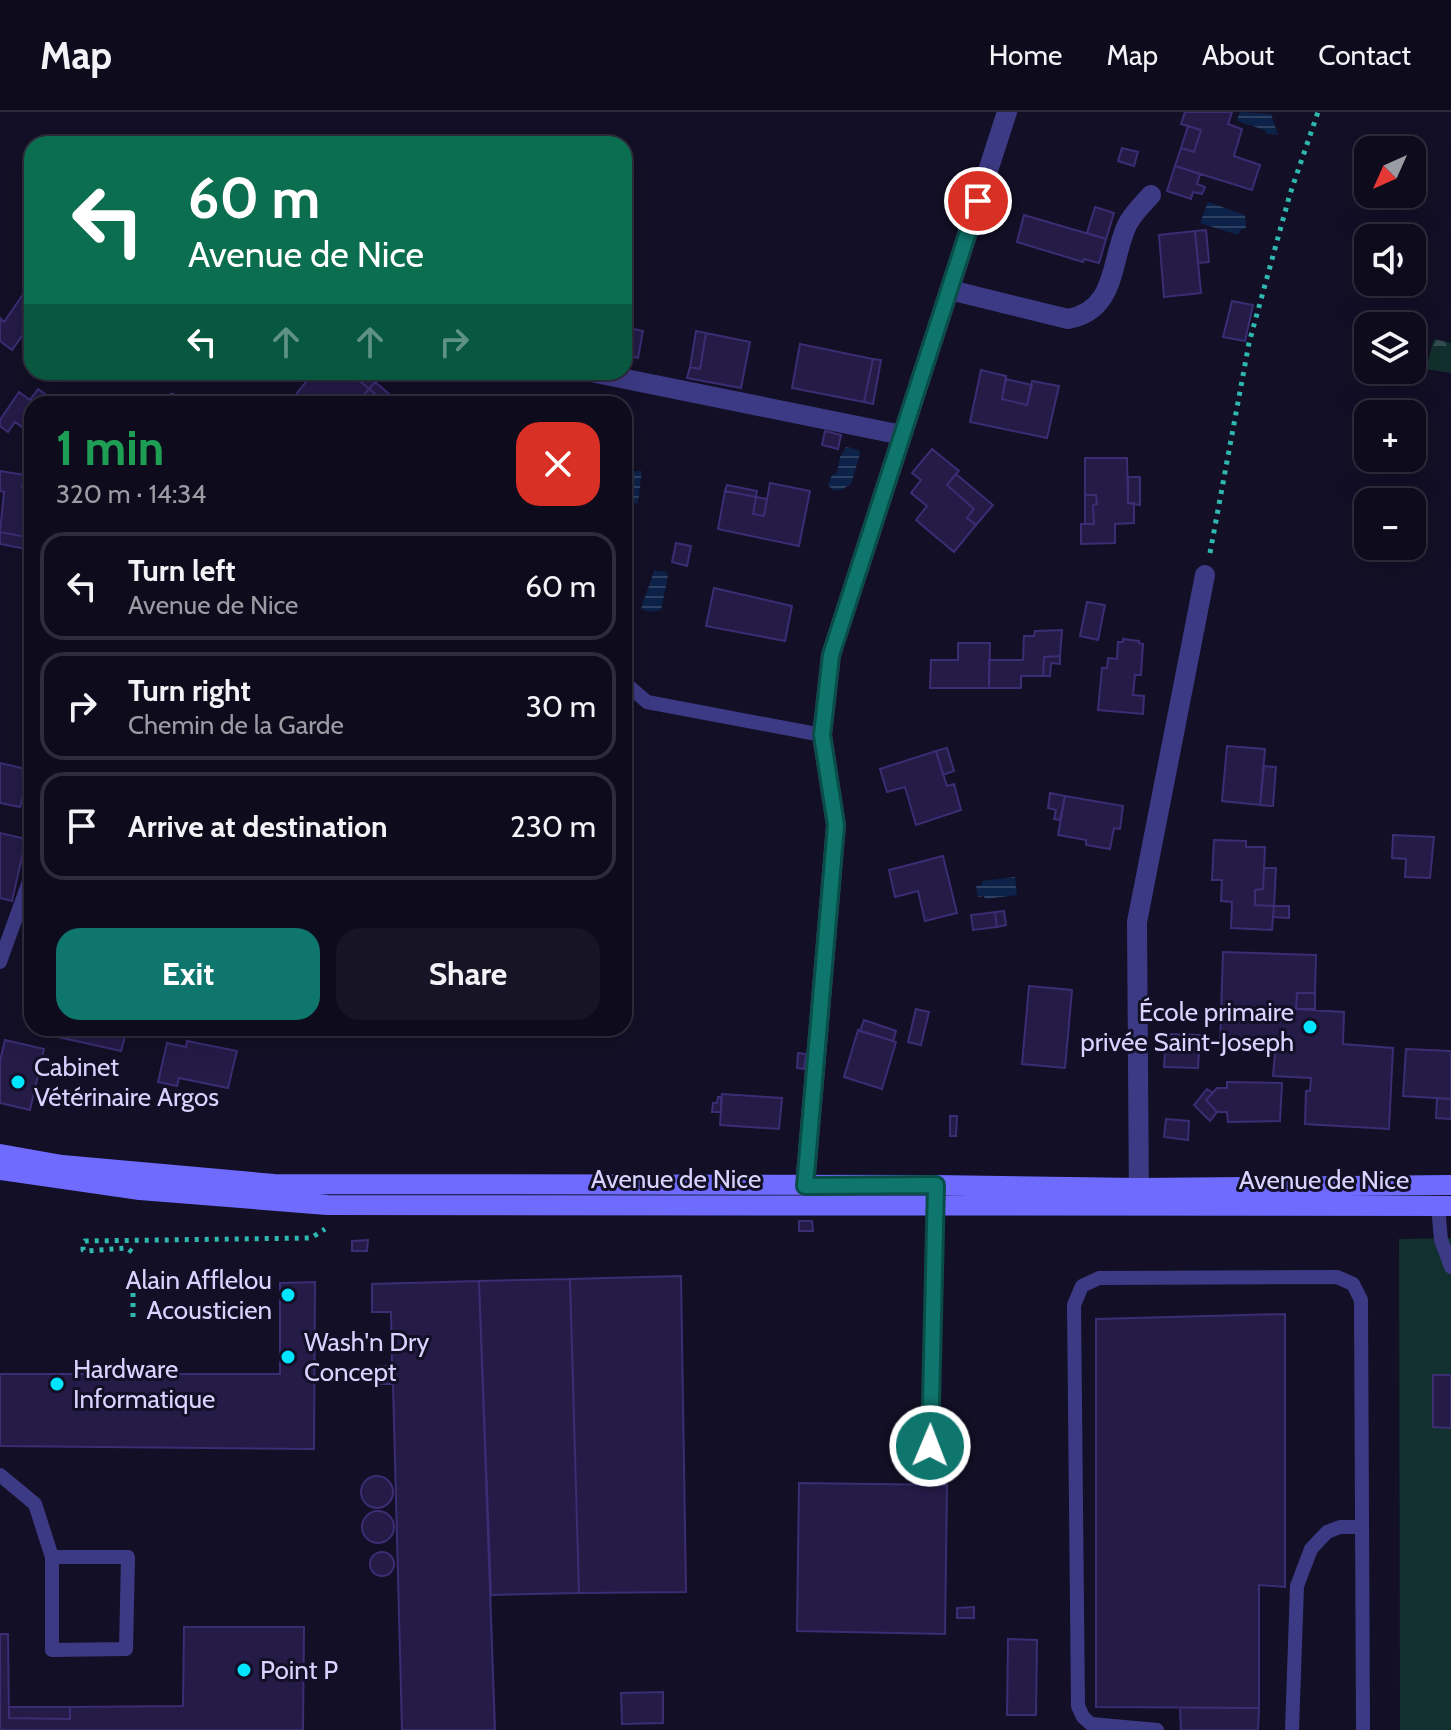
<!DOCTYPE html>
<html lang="en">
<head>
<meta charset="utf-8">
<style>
  body { margin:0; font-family:Cabin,sans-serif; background:#171425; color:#f1f3f6; height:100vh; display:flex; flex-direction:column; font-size:30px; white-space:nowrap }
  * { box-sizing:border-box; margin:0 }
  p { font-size:26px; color:#9b9ba3 }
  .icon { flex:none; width:44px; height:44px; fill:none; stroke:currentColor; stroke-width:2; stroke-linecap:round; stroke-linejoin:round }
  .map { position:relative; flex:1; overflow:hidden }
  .details { position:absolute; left:24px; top:284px; width:608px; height:640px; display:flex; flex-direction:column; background:#0e0b1c; border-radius:24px; box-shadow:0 8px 32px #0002,0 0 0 2px #2e2b3b }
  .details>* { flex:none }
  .guide { position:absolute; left:24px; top:24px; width:608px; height:244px; border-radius:24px; box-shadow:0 8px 32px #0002,0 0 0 2px #2e2b3b; background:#0b6e4f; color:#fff; overflow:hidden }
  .needle { width:52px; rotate:225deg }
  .fabs { position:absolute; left:1354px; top:24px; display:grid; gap:16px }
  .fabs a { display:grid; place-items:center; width:72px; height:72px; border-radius:16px; background:#0e0b1c; box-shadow:0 8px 32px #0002,0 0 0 2px #2e2b3b; font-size:40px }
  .pin { position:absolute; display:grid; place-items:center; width:68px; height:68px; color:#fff; margin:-34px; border:4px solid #fff; border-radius:50%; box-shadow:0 2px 8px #0007 }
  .me { position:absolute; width:88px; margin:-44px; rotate:1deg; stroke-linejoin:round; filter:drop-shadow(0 0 6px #0008) }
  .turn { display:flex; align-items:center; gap:28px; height:168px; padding:0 32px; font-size:36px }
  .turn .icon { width:104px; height:104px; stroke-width:2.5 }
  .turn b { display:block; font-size:56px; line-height:68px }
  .lanes { display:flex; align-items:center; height:76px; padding:0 32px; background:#0003; justify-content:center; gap:40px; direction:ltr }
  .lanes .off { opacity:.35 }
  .round { display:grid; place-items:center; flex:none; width:84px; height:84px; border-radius:24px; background:#171425 }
  .headline { display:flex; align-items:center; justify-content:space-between; height:136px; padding:0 32px }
  h1 { font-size:48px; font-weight:700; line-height:60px; color:#1e9e55 }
  .primary-button { display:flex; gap:16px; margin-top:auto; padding:16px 32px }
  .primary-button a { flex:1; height:92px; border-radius:24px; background:#0f766e; color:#fff; font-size:32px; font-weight:700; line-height:92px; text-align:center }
  .primary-button a+a { background:#171425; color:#f1f3f6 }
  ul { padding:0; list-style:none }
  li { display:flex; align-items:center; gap:24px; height:108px; margin:0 16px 12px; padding:0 16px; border:4px solid #2e2b3b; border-radius:24px }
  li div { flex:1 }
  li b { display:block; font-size:30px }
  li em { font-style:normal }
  header { display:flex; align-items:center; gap:48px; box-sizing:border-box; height:112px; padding:0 40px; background:#0e0b1c; border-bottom:2px solid #2e2b3b }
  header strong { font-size:38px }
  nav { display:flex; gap:44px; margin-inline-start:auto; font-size:28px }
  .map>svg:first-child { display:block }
</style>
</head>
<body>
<header>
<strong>Map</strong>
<nav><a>Home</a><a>Map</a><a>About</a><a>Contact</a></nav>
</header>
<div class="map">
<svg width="1451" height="1618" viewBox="0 0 1451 1618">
  <defs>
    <pattern id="forest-firs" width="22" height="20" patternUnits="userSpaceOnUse" patternTransform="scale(2)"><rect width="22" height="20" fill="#12302f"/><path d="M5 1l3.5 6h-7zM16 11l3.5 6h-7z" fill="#344d4e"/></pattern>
    <pattern id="water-rules" width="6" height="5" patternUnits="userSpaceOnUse" patternTransform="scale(2)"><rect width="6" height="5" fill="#0c2248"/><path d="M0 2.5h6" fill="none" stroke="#2f4163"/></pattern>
  </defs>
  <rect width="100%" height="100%" fill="#130f26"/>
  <path fill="url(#forest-firs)" d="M1434,227L1451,231V261L1426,257Z"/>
  <path fill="#12302f" d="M1451,1126V1618H1400L1399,1127Z"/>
  <path fill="url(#water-rules)" d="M1240,0L1271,2L1278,23L1267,22L1265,18L1240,10L1237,8Z
    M1208,90L1245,103L1246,116L1240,118L1238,123L1200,111Z
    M846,335L859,338L860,342L851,372L841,378H833L828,373L832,363L837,361L840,345Z
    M624,359H642L638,391L624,393Z
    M654,458L666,460L668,464L661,498L650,500L641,497C645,483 650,473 654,458Z
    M1015,765L1017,783L985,787L984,784L978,785L976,774L982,773V769Z"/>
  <path fill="#241b47" stroke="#3b2d73" stroke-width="2" d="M1185,0H1232L1228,12L1242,17L1234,44L1260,53L1252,78L1175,54L1181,36L1194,40L1201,18L1181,12Z
    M1188,14L1201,18L1194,40L1181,36Z
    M1122,36L1138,40L1134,54L1118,49Z
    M1175,54L1200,62L1197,72L1205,75L1202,82L1193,80L1191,87L1167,79Z
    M1095,95L1114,101L1106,127L1087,121Z
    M1024,103L1106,127L1099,151L1084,147L1083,150L1017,130Z
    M1206,118L1209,150L1198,151L1195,119Z
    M1195,119L1201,181L1164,185L1159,123Z
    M24,181L32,187V231L22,224L12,238L0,229V206L4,210Z
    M1232,189L1253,193L1245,229L1223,225Z
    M624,215L643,219L638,246L626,243L624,251Z
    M696,219L706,221L700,257L690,255Z
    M706,221L750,230L741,276L687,266L690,255L700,257Z
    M800,232L873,247L864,290L792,276Z
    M873,247L881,248L873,292L864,290Z
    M981,258L1006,264L1002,287L1027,293L1032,269L1059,274L1047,326L970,310Z
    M314,260H350L369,277L356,292H310L297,281Z
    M350,260H364L375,270L369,277Z
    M1006,267L1032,273L1027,293L1002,287Z
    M375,270L401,292H387L369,277Z
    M38,277L59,292H32V322L15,310L8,320L0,314V308L19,280L30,288Z
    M369,277L387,292H356Z
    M825,319L841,323L838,337L822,333Z
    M932,337L959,359L947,373L974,397L967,406L976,413L954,440L916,408L927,394L911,381L921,368L912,361Z
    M1085,346H1127L1128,391H1134V411L1115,412V431L1081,432V412H1094L1093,393L1097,392L1096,383H1085Z
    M0,359L25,363L22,375L32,377V426L0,420L4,380L0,379Z
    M956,362L993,393L976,413L967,406L974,397L947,373Z
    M1128,365H1140V393L1128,391Z
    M770,371L810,379L799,434L718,417L725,379L756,385L753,402L764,404Z
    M727,373L757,379L756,385L725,379Z
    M1085,383H1096L1097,392L1093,393L1094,412H1085Z
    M756,385L767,387L764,404L753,402Z
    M0,420L32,426V438L0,432Z
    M676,431L691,434L687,454L672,450Z
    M714,476L792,494L785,529L706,514Z
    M1087,490L1105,493L1098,528L1080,524Z
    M1062,518L1060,544L1044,545L1043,564H1021V576H989V548H1023L1024,524H1034L1035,519Z
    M1123,527L1139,529V531L1143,532L1141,563H1135L1133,583L1144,584L1143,602L1098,598L1102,556H1107L1108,546L1117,547L1118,530H1123Z
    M958,531H990L989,576H930L931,548H958Z
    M1060,544V552L1051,551L1050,564H1043L1044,545Z
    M1227,634L1265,637L1260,693L1222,689Z
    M947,636L954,659L943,663L936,639Z
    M936,639L947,674L954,672L961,698L916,713L905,675L887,680L880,657Z
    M0,651L30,658L20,695L0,691Z
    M1264,654L1276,655L1273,694L1260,693Z
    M1050,681L1065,684L1060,708L1054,707L1056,698L1048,696Z
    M1065,684L1123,694L1120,717L1114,716L1110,737L1086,733V728L1058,723Z
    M0,721L26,727L12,789L0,786Z
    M1393,723L1434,725L1430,766L1405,765L1406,747L1392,746Z
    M1214,728L1246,729V735H1265L1263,777L1255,778V793L1274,794L1272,818L1231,816L1232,790L1221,789L1222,768H1212Z
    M943,744L957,801L925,809L918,779L895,785L889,758Z
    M1264,756H1276L1274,794L1255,793V778L1263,777Z
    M1274,794H1289V806L1273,805Z
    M1004,799L1006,813L997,815L995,800Z
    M995,800L997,815L973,818L971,803Z
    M1223,840L1316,843L1315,881H1297L1296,897L1344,900L1343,932L1393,936L1389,1017L1305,1012L1306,979H1310L1311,966L1273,964L1276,930H1257V935L1220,933Z
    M1029,874L1072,878L1065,956L1022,952Z
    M1297,881H1315V897H1296Z
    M916,897L929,900L921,933L908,930Z
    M864,908L896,919L893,929L860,919Z
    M51,916H150L149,923L127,917L121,939L49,923Z
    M858,918L896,930L882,977L844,965Z
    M1166,922L1200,923L1198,956L1164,955Z
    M5,928L44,937L30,998L0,991V949Z
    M187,929L237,939L228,976L179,966L177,974L158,970L167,931L186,935Z
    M1406,937L1451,939V987L1403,984Z
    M798,941L806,942L804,957L797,956Z
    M1227,970L1282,971L1280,1009L1228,1010L1227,1000H1217L1206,988L1217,976H1227Z
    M1207,977L1213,981L1206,988L1217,1000L1210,1009L1194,993Z
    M722,982L782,986L779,1017L720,1013Z
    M718,985H721V1000H712L713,991H717Z
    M1437,986L1451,987V1007L1436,1006Z
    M950,1004H957L956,1024H950Z
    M1166,1007L1189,1009L1188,1028L1164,1025Z
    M799,1109H812L813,1119H799Z
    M368,1128L367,1139H352V1129Z
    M681,1164L686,1480L579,1481L570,1167Z
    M570,1167L579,1481L491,1483L479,1169Z
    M479,1169L495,1618H402L393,1272H378V1254H392L391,1200H372V1172Z
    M315,1170L314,1337L0,1334V1262H280V1171Z
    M1285,1202V1475L1259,1473V1596L1096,1595V1207Z
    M142,1254V1262H121L120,1255Z
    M1433,1263H1451V1316L1433,1315Z
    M361 1380a16 16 0 1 1 32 0a16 16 0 1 1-32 0Z
    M799,1371L947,1373L945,1522L797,1519Z
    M362 1415a16 16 0 1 1 32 0a16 16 0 1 1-32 0Z
    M370 1452a12 12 0 1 1 24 0a12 12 0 1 1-24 0Z
    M974,1495V1506H957V1496Z
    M184,1515H304L303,1618H0V1522H8L9,1606L70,1607V1595L183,1594Z
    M1008,1527L1037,1528L1036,1603H1007Z
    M663,1580V1611L622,1612L621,1581Z
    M9,1595H70V1607L9,1606Z
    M1180,1596H1259L1258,1618H1181Z"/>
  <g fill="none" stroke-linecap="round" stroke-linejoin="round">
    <path stroke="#2fb8b0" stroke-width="5" stroke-dasharray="4 6" stroke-linecap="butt" d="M1210,441L1249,231L1290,82L1318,0
      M132,1140L127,1136L86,1139L83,1138V1132L85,1129L311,1126L325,1117
      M133,1161V1206"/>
    <path stroke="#3d3a85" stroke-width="14" d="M172,288L173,292
      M624,570L647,590L822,623
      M0,850L32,761
      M1438,1094L1441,1128L1451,1155
      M0,1363L35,1392L52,1445V1538L126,1537L128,1445H52
      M930,1363L936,1087
      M1157,1618L1091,1612L1083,1605L1078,1594L1074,1193L1082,1174L1099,1166L1337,1165L1353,1172L1361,1188L1363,1618
      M1292,1618L1297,1474L1311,1437L1327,1420L1340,1415H1362"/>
    <path stroke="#3d3a85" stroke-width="20" d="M950,178L1068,207C1117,198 1110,150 1127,113C1133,101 1142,93 1151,83
      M591,260L902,323
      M805,1074L836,713L822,623L831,543L1007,0
      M1139,1093L1137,810L1205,463"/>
    <path stroke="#6f6bff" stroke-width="20" d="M0,1042L62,1053L274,1072L936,1073L1139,1076L1451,1073
      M0,1058L140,1078L327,1093L1451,1094"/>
  </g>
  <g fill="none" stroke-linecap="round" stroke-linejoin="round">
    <g stroke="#0a4d48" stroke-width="20">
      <path id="route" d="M930,1334L936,1073L805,1074L836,713L822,623L831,543L978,89"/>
    </g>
    <use href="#route" stroke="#0f766e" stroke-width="14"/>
  </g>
  <g fill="#00e5ff" stroke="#130f26" stroke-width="3">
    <circle cx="1310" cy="915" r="8"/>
    <circle cx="18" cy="970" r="8"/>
    <circle cx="288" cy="1183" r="8"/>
    <circle cx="288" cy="1245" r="8"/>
    <circle cx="57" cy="1272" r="8"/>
    <circle cx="244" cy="1558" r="8"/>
  </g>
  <g text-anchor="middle" stroke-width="6" stroke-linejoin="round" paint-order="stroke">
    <g font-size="26" fill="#d9d4ff" stroke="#130f26" text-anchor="start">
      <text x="1294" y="909" text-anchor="end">École primaire<tspan x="1294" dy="30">privée Saint-Joseph</tspan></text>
      <text x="34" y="964">Cabinet<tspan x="34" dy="30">Vétérinaire Argos</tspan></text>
      <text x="272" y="1177" text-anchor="end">Alain Afflelou<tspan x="272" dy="30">Acousticien</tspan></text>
      <text x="304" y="1239">Wash'n Dry<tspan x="304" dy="30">Concept</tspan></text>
      <text x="73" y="1266">Hardware<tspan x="73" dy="30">Informatique</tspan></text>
      <text x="260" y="1567">Point P</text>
    </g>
    <g font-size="26" fill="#d9d4ff" stroke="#130f26">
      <text x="676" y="1076">Avenue de Nice</text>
      <text x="1324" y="1077">Avenue de Nice</text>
    </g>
  </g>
</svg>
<div class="fabs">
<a><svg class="needle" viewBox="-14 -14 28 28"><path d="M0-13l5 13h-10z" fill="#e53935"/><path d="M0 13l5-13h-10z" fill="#9b9ba3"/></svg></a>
<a><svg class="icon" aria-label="sound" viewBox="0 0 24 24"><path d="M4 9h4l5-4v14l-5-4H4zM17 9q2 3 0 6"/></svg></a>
<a><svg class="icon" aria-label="layers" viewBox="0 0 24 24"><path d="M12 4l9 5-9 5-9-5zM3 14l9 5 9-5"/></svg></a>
<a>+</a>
<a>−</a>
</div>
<div class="pin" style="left:978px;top:89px;background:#d93025"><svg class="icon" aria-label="arrive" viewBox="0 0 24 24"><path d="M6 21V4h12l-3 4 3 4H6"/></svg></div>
<svg class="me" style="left:930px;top:1334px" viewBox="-20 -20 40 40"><circle r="17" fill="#0f766e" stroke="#fff" stroke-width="3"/><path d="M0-11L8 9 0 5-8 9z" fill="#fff"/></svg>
<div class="guide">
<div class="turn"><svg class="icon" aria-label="left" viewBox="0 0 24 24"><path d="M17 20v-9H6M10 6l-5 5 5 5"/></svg><div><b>60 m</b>Avenue de Nice</div></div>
<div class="lanes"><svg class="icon" aria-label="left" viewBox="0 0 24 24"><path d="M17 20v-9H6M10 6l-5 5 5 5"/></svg><svg class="icon off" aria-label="ahead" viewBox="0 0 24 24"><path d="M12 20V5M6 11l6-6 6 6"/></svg><svg class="icon off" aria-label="ahead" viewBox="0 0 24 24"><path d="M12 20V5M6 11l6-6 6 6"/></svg><svg class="icon off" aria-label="right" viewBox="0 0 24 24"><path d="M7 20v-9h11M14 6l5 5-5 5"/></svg></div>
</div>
<section class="details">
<div class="headline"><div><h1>1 min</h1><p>320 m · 14:34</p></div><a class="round" style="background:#d93025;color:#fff"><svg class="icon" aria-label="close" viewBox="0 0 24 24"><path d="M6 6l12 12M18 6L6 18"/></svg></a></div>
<ul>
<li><svg class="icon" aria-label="left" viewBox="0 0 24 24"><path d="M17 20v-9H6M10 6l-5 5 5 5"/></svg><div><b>Turn left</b><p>Avenue de Nice</p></div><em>60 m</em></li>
<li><svg class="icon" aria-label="right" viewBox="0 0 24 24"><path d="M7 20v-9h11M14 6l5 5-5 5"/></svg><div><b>Turn right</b><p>Chemin de la Garde</p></div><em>30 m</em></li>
<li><svg class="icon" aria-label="arrive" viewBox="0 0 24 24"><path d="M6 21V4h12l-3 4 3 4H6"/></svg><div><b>Arrive at destination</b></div><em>230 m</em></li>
</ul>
<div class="primary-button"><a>Exit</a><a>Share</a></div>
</section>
</div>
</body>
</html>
